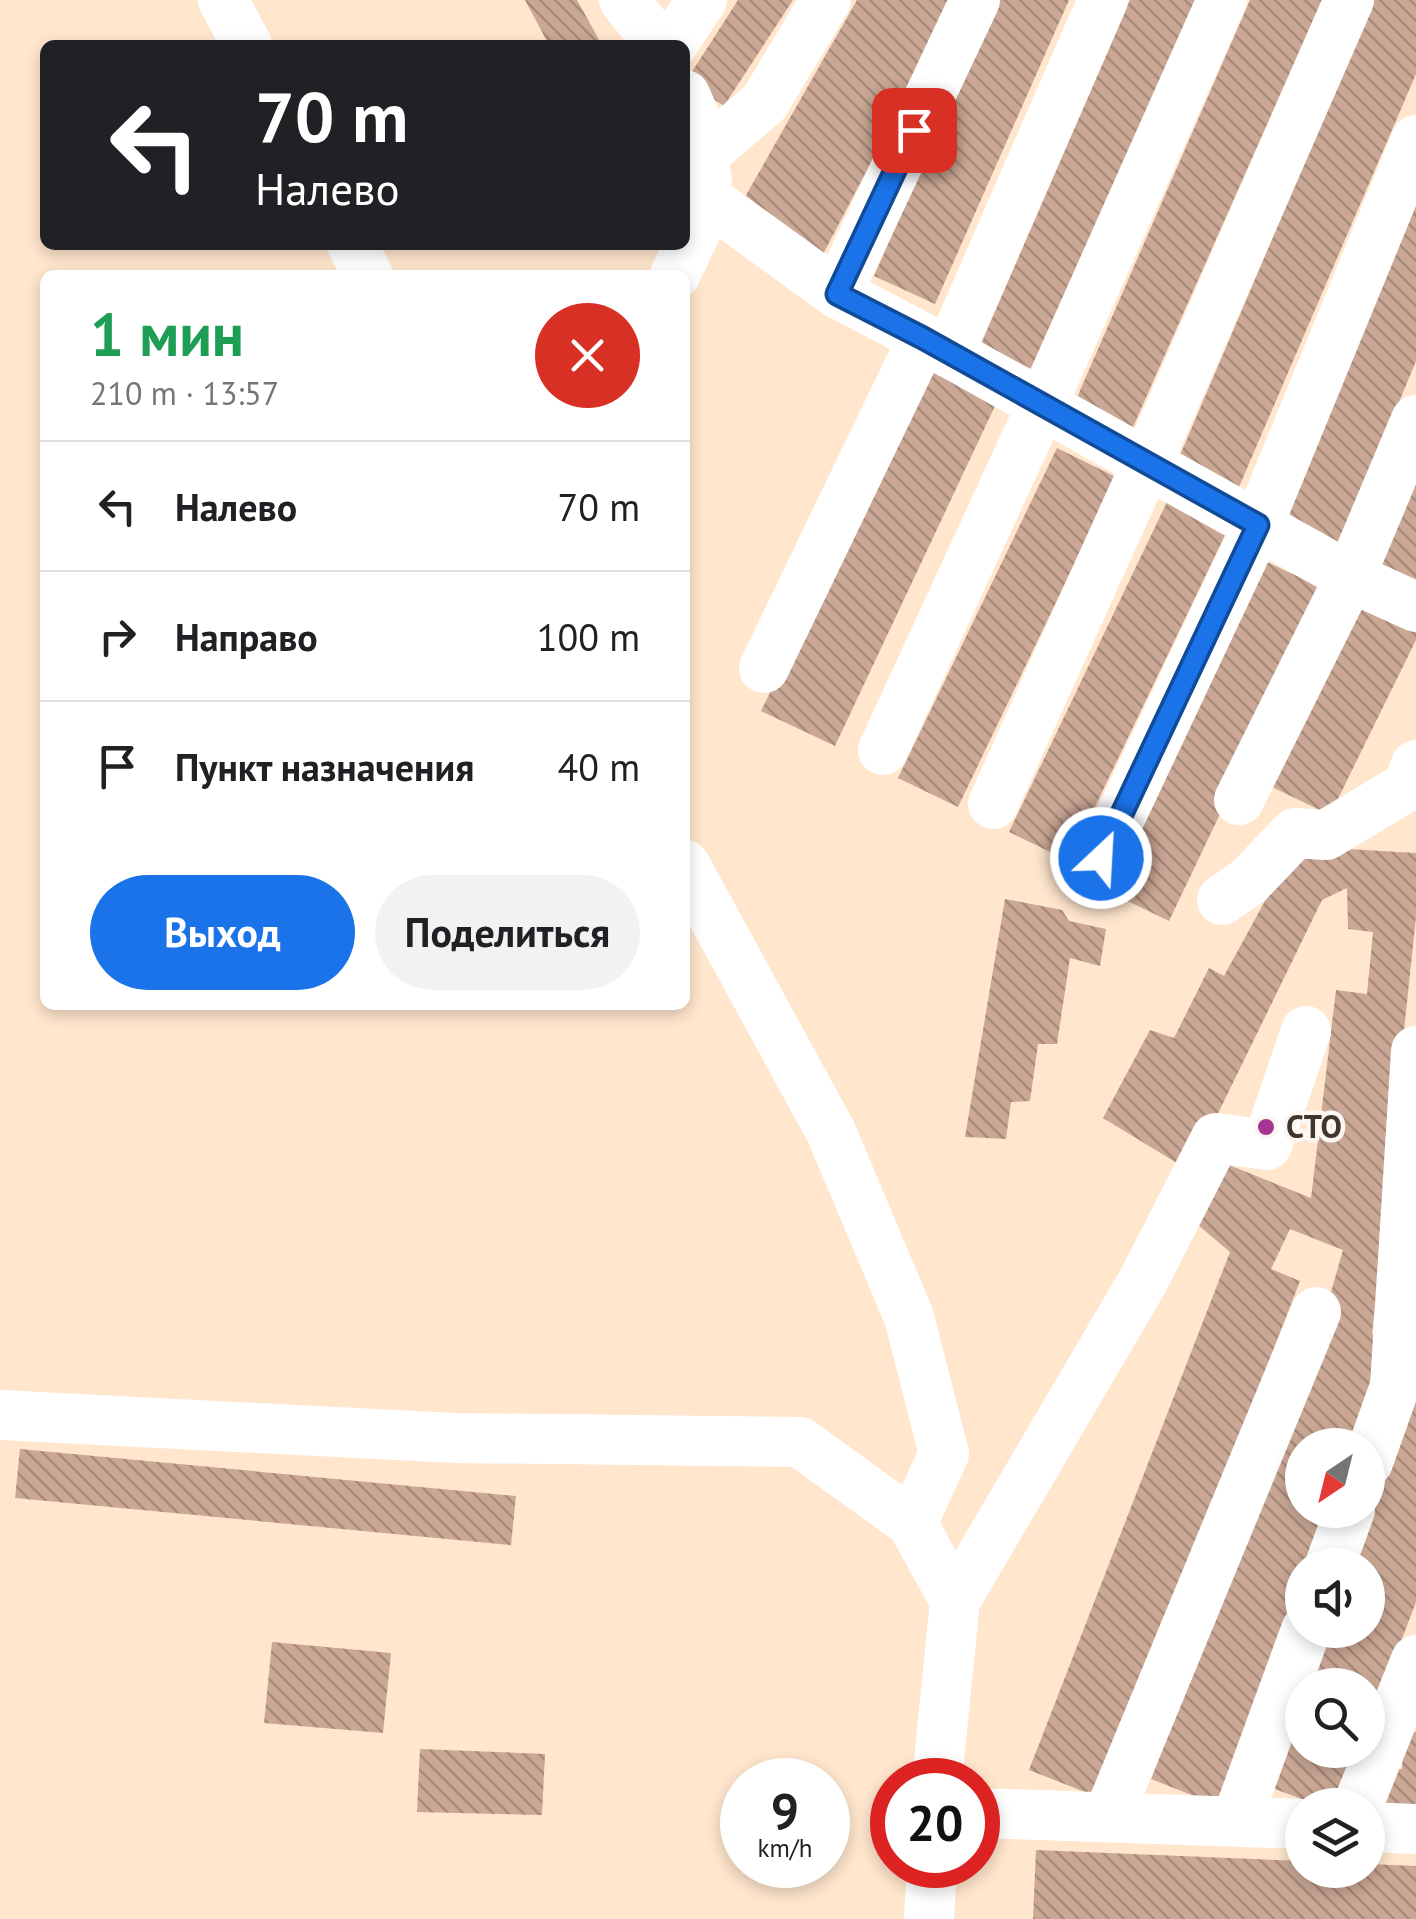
<!DOCTYPE html>
<html lang="ru">
<head>
<meta charset="utf-8">
<style>
  body { margin:0; font-family:"PT Sans",sans-serif; background:#f2f2f2; color:#202124; height:100vh; display:flex; flex-direction:column; font-size:38px; white-space:nowrap }
  * { box-sizing:border-box; margin:0 }
  p { font-size:32px; color:#757577 }
  .icon { flex:none; width:55px; height:55px; fill:none; stroke:currentColor; stroke-width:2; stroke-linecap:round; stroke-linejoin:round }
  .map { position:relative; flex:1; overflow:hidden }
  .drawer { position:absolute; left:40px; top:270px; width:650px; height:740px; display:flex; flex-direction:column; background:#fff; border-radius:15px; box-shadow:0 5px 15px #0003 }
  .drawer>* { flex:none }
  .banner { position:absolute; left:40px; top:40px; width:650px; height:210px; border-radius:15px; box-shadow:0 5px 15px #0003; background:#202124; color:#fff; overflow:hidden }
  .needle { width:65px; rotate:215deg }
  .tools { position:absolute; left:1285px; top:1428px; display:grid; gap:20px }
  .tools a { display:grid; place-items:center; width:100px; height:100px; border-radius:50%; background:#fff; box-shadow:0 5px 15px #0003; font-size:50px }
  .speed { position:absolute; left:720px; top:1758px; display:flex; gap:20px; font-size:50px; font-weight:700; text-align:center }
  .speed>* { display:grid; place-content:center; width:130px; height:130px; border-radius:50%; background:#fff; box-shadow:0 5px 15px #0003; line-height:1 }
  .speed small { font-size:25px; font-weight:400 }
  .speed .limit { border:15px solid #d22; background:#fff; color:#111 }
  .pin { position:absolute; display:grid; place-items:center; width:85px; height:85px; color:#fff; margin:-42px; border-radius:20px; box-shadow:0 5px 15px #0006 }
  .me { position:absolute; width:110px; margin:-55px; rotate:25deg; stroke-linejoin:round; filter:drop-shadow(0 0 8px #0008) }
  .turn { display:flex; align-items:center; gap:35px; height:210px; padding:0 50px; font-size:45px }
  .turn .icon { width:130px; height:130px; stroke-width:2.5 }
  .turn b { display:block; font-size:70px; line-height:85px }
  .round { display:grid; place-items:center; flex:none; width:105px; height:105px; border-radius:52px; background:#f2f2f2 }
  .summary { display:flex; align-items:center; justify-content:space-between; height:170px; padding:0 50px }
  h1 { font-size:60px; font-weight:600; line-height:75px; color:#1e9e55 }
  .button { display:flex; gap:20px; margin-top:auto; padding:20px 50px }
  .button a { flex:1; height:115px; border-radius:60px; background:#1a73e8; color:#fff; font-size:40px; font-weight:600; line-height:115px; text-align:center }
  .button a+a { background:#f2f2f2; color:#202124 }
  ul { padding:0; list-style:none }
  li { display:flex; align-items:center; gap:30px; height:130px; padding:0 50px; border-top:2px solid #e0e0e0 }
  li div { flex:1 }
  li b { display:block; font-size:38px }
  li em { font-style:normal }
  .map>svg:first-child { display:block }
</style>
</head>
<body>
<div class="map">
<svg width="1416" height="1919" viewBox="0 0 1416 1919">
  <defs>
    <pattern id="building-back-hatch" width="6" height="6" patternUnits="userSpaceOnUse" patternTransform="scale(2.5)"><rect width="6" height="6" fill="#cba895"/><path d="M-1 5l2 2M0 0l6 6M5-1l2 2" fill="none" stroke="#a68a7a"/></pattern>
  </defs>
  <rect width="100%" height="100%" fill="#ffe6cd"/>
  <path fill="url(#building-back-hatch)" d="M525,0H577L602,45H549Z
    M738,0H793L724,106L686,81Z
    M857,0H956L820,260L737,211Z
    M996,0H1069L935,304L874,276Z
    M1130,0H1201L1040,373L981,344Z
    M1250,0H1322L1133,427L1075,402Z
    M1374,0H1416V74L1239,487L1178,460Z
    M1416,190V361L1340,545L1278,521Z
    M931,362L995,406L835,746L761,711Z
    M1057,448L1116,477L958,807L898,778Z
    M1416,467V598L1369,578Z
    M1167,502L1227,531L1069,861L1009,832Z
    M1267,562L1327,590L1169,921L1109,892Z
    M1360,604L1416,632V640L1330,815L1270,786Z
    M1295,846L1416,853V917L1372,1334L1389,1336L1360,1445H1302V1510H1335L1314,1565H1302V1594L1222,1807L1151,1779L1314,1352L1343,1250L1290,1229L1271,1269L1300,1281L1100,1798L1029,1770L1230,1252L1198,1225L1224,1163L1311,1198L1336,990L1367,994L1373,932L1348,929L1347,888L1322,900L1190,1171L1103,1118L1150,1030L1174,1038L1209,968L1224,976Z
    M1005,899L1062,910L1069,921L1106,929L1100,966L1070,958L1057,1044H1038L1030,1101L1011,1102L1006,1139L965,1137Z
    M1416,1373V1602L1368,1728V1685H1308L1327,1630H1368V1565H1350Z
    M20,1449L516,1496L511,1545L15,1498Z
    M272,1642L391,1653L383,1733L264,1723Z
    M1302,1703V1750H1360L1338,1805H1318L1272,1788Z
    M1404,1731L1416,1732V1809L1382,1807L1384,1769H1402Z
    M420,1749L545,1754L542,1815L417,1812Z
    M1036,1850L1302,1861V1870H1368V1864L1416,1866V1919H1033Z"/>
  <g fill="none" stroke-linecap="round" stroke-linejoin="round">
    <path stroke="#fff" stroke-width="50" d="M223,0L247,45
      M624,0L660,45
      M672,45L702,0
      M685,95L694,115L707,181
      M703,155L764,103L826,0
      M352,245L368,275
      M675,275L710,201L837,293L923,338
      M837,293L975,0
      M949,353L1103,0
      M764,668L923,338L1350,577L1416,607
      M883,750L1042,405L1222,0
      M1239,800L1350,577L1416,420
      M993,804L1147,463L1349,0
      M1101,858L1258,525L1416,140
      M685,865L831,1132L909,1317L944,1454L912,1523
      M1222,900L1249,881L1295,833L1326,835L1408,786L1416,765
      M0,1415L455,1438L800,1442L912,1523L955,1601L937,1780
      M1368,1462L1395,1386L1416,1051
      M1330,1565L1350,1510
      M955,1601L1143,1281L1216,1138L1267,1145L1306,1031
      M1358,1805L1416,1660
      M978,1813L1302,1824
      M1108,1817L1316,1312
      M1236,1822L1306,1630
      M1368,1827L1416,1829
      M929,1919L932,1865"/>
  </g>
  <g fill="none" stroke-linecap="round" stroke-linejoin="round">
    <g stroke="#114b97" stroke-width="25">
      <path id="route" d="M914,130L837,294L923,338L1258,525L1101,858"/>
    </g>
    <use href="#route" stroke="#1a73e8" stroke-width="18"/>
  </g>
  <circle fill="#a43593" stroke="#fcf7f2" stroke-width="4" cx="1266" cy="1127" r="10"/>
  <g text-anchor="middle" stroke-width="9" stroke-linejoin="round" paint-order="stroke">
    <g font-size="32" font-weight="bold" fill="#40362c" stroke="#fcf7f2" text-anchor="start">
      <text x="1286" y="1138">СТО</text>
    </g>
  </g>
</svg>
<div class="tools">
<a><svg class="needle" viewBox="-14 -14 28 28"><path d="M0-13l5 13h-10z" fill="#e53935"/><path d="M0 13l5-13h-10z" fill="#757577"/></svg></a>
<a><svg class="icon" aria-label="sound" viewBox="0 0 24 24"><path d="M4 9h4l5-4v14l-5-4H4zM17 9q2 3 0 6"/></svg></a>
<a><svg class="icon" aria-label="search" viewBox="0 0 24 24"><circle cx="10" cy="10" r="6"/><path d="M15 15l6 6"/></svg></a>
<a><svg class="icon" aria-label="layers" viewBox="0 0 24 24"><path d="M12 4l9 5-9 5-9-5zM3 14l9 5 9-5"/></svg></a>
</div>
<div class="speed"><div>9<small>km/h</small></div><div class="limit">20</div></div>
<div class="pin" style="left:914px;top:130px;background:#d93025"><svg class="icon" aria-label="arrive" viewBox="0 0 24 24"><path d="M6 21V4h12l-3 4 3 4H6"/></svg></div>
<svg class="me" style="left:1101px;top:858px" viewBox="-20 -20 40 40"><circle r="17" fill="#1a73e8" stroke="#fff" stroke-width="3"/><path d="M0-11L8 9 0 5-8 9z" fill="#fff"/></svg>
<div class="banner">
<div class="turn"><svg class="icon" aria-label="left" viewBox="0 0 24 24"><path d="M17 20v-9H6M10 6l-5 5 5 5"/></svg><div><b>70 m</b>Налево</div></div>
</div>
<section class="drawer">
<div class="summary"><div><h1>1 мин</h1><p>210 m · 13:57</p></div><a class="round" style="background:#d93025;color:#fff"><svg class="icon" aria-label="close" viewBox="0 0 24 24"><path d="M6 6l12 12M18 6L6 18"/></svg></a></div>
<ul>
<li><svg class="icon" aria-label="left" viewBox="0 0 24 24"><path d="M17 20v-9H6M10 6l-5 5 5 5"/></svg><div><b>Налево</b></div><em>70 m</em></li>
<li><svg class="icon" aria-label="right" viewBox="0 0 24 24"><path d="M7 20v-9h11M14 6l5 5-5 5"/></svg><div><b>Направо</b></div><em>100 m</em></li>
<li><svg class="icon" aria-label="arrive" viewBox="0 0 24 24"><path d="M6 21V4h12l-3 4 3 4H6"/></svg><div><b>Пункт назначения</b></div><em>40 m</em></li>
</ul>
<div class="button"><a>Выход</a><a>Поделиться</a></div>
</section>
</div>
</body>
</html>
